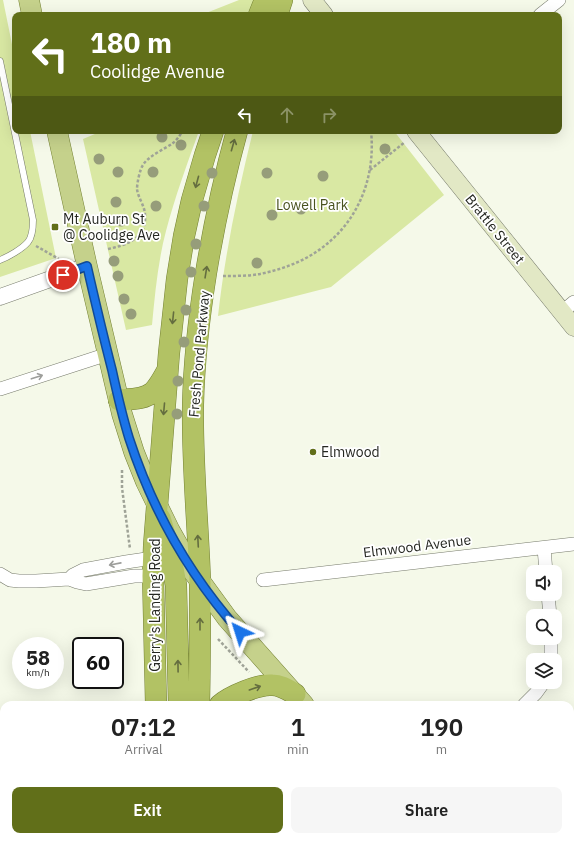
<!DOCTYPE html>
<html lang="en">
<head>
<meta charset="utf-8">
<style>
  body { margin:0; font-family:"IBM Plex Sans",sans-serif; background:#f6f6f6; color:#222; height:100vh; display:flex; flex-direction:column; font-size:15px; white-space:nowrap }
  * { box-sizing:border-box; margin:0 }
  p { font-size:13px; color:#767676 }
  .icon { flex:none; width:22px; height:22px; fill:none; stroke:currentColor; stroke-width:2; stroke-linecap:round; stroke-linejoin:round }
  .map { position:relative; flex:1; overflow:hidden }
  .panel { position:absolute; left:0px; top:701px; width:574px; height:140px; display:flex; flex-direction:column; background:#fff; border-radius:12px 12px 0 0; box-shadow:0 4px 16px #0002 }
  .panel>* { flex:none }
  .top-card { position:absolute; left:12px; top:12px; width:550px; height:122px; border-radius:8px; box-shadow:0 4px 16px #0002; background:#616f19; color:#fff; overflow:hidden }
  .controls { position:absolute; left:526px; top:565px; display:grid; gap:8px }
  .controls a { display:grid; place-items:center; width:36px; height:36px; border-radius:8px; background:#fff; box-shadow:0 4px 16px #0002; font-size:20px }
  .speed { position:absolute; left:12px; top:637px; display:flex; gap:8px; font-size:20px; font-weight:700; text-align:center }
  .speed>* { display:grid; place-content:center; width:52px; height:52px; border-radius:50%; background:#fff; box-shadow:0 4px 16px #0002; line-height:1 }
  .speed small { font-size:10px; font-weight:400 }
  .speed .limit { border:2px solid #111; border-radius:6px; background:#fff; color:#111 }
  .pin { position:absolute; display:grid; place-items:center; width:34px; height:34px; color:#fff; margin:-17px; border:2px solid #fff; border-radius:50%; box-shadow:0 1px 4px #0007 }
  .me { position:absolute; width:44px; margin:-22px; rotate:319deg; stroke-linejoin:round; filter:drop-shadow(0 0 3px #0008) }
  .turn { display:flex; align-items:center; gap:14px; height:84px; padding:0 12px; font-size:18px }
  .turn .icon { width:52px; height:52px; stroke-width:2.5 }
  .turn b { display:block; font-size:28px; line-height:34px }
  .lanes { display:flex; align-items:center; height:38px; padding:0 12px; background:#0003; justify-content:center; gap:20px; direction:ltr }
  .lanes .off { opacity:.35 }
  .eta { display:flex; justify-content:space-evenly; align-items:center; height:68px; text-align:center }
  .eta b { font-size:24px; font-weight:600; line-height:28px }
  .cta { display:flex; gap:8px; margin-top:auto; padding:8px 12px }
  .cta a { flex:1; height:46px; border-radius:8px; background:#616f19; color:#fff; font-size:16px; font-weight:600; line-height:46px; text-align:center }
  .cta a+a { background:#f6f6f6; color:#222 }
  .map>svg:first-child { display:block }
</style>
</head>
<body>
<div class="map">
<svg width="574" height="841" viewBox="0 0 574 841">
  <rect width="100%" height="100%" fill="#f5f9e9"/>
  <path fill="#d9e8a3" d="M0,0H3L15,59V131H30L56,258L0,277Z
    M239,0H255L248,15H201Z
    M102,131H199C187,164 175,197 166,231C158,261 155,294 152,325L126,330L83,139Z
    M253,131H394L444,195L331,287L218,316C225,253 238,192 253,131Z"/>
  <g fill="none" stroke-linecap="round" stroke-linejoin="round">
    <g stroke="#777b6c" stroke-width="7">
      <path id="service" d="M0,61L33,220C33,227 32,237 28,242C22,249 8,257 0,260"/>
    </g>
    <g stroke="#777b6c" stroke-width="14">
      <path id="minor" d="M540,15L559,0
        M562,312L574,302
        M0,389L108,354
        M544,548L546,572
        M0,574L10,580L19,581H36L69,579L73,575L83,570L126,562L153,558
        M69,579L77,582L86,584L134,576H153
        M263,580L574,544
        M548,594L550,616
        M551,660V638
        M524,705L536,693L544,682"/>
    </g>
    <g stroke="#777b6c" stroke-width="17">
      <path id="tertiary" d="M0,297L87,266"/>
    </g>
    <g stroke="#777b6c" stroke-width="19">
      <path id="secondary" d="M312,0L324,15
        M416,131L574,327"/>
    </g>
    <g stroke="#748133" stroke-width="21">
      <path id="primary" d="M29,0L32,15
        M57,131L87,266L122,414L134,452L146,482L170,531L192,570L227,618L304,705
        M373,837L374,841"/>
    </g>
    <g stroke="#748133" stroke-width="22">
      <path id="trunk" d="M259,15L265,0
        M277,15L282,0
        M119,400C129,399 144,400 153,392C159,386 163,378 167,371
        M160,518L170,552L176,585L179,705
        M156,705L153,576L154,545L169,353L177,279L184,236L192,200L205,155L213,131
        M199,705C200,664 200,622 200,581C198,522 192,464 193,405C194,361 199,317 206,273C214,225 224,178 237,131
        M220,705C230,696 259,684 272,685C281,685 288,690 295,694
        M158,837V841
        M182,837V841
        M198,841V837"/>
    </g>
    <path stroke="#9fa397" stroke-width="2.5" stroke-dasharray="3 2" stroke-linecap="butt" d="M370,170L405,142
      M36,246L59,259
      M108,249C127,245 147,238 145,215C145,206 138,198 137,189C137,183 140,169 143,165C148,156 165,149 173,143C177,140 180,135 183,131
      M223,276C235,276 248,276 260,274C279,270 300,263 316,252C357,225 376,179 371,131
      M122,470V488L130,549
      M218,639L249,672"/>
    <use href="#service" stroke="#fff" stroke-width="6"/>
    <use href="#minor" stroke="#fff" stroke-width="13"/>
    <use href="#tertiary" stroke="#fff" stroke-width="16"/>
    <use href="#secondary" stroke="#e2e8c5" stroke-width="18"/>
    <use href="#primary" stroke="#c5d18b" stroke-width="20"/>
    <use href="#trunk" stroke="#b2c264" stroke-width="21"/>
  </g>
  <g fill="#969d7a">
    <circle cx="162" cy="137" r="5.5"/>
    <circle cx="181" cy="145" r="5.5"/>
    <circle cx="385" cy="149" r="5.5"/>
    <circle cx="99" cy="159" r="5.5"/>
    <circle cx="118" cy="172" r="5.5"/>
    <circle cx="153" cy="172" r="5.5"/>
    <circle cx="212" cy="173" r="5.5"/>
    <circle cx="267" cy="173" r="5.5"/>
    <circle cx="323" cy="176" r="5.5"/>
    <circle cx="116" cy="202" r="5.5"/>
    <circle cx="156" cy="206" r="5.5"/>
    <circle cx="204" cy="206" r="5.5"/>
    <circle cx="301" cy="209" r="5.5"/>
    <circle cx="272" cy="215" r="5.5"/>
    <circle cx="121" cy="221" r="5.5"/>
    <circle cx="196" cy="244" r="5.5"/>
    <circle cx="114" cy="261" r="5.5"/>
    <circle cx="257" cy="263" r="5.5"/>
    <circle cx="191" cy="272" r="5.5"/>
    <circle cx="118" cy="276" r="5.5"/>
    <circle cx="124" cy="299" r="5.5"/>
    <circle cx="186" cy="310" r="5.5"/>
    <circle cx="131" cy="314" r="5.5"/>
    <circle cx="184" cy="342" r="5.5"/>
    <circle cx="178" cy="381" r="5.5"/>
    <circle cx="177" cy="414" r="5.5"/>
  </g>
  <defs><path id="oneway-shaft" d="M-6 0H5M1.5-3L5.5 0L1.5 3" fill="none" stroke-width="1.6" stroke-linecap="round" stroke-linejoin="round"/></defs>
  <g stroke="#646d3f">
    <use href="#oneway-shaft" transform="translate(233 145) rotate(-74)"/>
    <use href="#oneway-shaft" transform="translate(197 182) rotate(105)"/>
    <use href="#oneway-shaft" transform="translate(206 272) rotate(-81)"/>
    <use href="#oneway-shaft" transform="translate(173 318) rotate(96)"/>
    <use href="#oneway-shaft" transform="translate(164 409) rotate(95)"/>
    <use href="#oneway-shaft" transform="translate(198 541) rotate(-93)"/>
    <use href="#oneway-shaft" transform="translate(200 624) rotate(-90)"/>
    <use href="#oneway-shaft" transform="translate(178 666) rotate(-91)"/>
    <use href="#oneway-shaft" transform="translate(255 688) rotate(-19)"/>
  </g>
  <g stroke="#9d9e9b">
    <use href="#oneway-shaft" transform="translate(37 377) rotate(-18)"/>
    <use href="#oneway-shaft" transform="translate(115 564) rotate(169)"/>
  </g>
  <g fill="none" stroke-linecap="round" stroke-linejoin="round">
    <g stroke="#114b97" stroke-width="10">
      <path id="route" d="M63,275L87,266C95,301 103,335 112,370C117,393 122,415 129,438C152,509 190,576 240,632"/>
    </g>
    <use href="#route" stroke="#1a73e8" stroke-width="7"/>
  </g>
  <g fill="#616f19" stroke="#fff" stroke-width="1.5">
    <rect x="51" y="223" width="8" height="8" rx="2"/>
    <circle cx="313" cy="452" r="4"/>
  </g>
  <g text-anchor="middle" stroke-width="3.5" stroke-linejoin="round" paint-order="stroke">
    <g font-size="14" fill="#49521f" stroke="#fff">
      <text x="312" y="210">Lowell Park</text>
    </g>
    <g font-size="14" fill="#252721" stroke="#fff" text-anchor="start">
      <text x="63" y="224">Mt Auburn St<tspan x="63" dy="16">@ Coolidge Ave</tspan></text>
      <text x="321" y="457">Elmwood</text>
    </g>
    <g font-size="14" fill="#252721" stroke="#fff">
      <text transform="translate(495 229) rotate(51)" y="5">Brattle Street</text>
      <text transform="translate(199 354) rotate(-85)" y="5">Fresh Pond Parkway</text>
      <text transform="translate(417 546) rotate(-7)" y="5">Elmwood Avenue</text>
      <text transform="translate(155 605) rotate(-90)" y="5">Gerry's Landing Road</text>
    </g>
  </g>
</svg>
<div class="controls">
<a><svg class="icon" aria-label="sound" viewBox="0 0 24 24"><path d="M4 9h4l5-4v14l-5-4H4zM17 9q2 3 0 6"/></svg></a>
<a><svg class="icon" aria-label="search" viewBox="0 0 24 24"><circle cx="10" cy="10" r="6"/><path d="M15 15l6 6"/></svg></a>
<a><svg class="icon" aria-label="layers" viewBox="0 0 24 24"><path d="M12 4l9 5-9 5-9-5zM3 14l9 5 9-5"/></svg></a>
</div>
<div class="speed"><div>58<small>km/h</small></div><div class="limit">60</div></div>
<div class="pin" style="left:63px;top:275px;background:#d93025"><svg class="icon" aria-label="arrive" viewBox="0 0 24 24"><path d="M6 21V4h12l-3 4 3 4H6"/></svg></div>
<svg class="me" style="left:240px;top:632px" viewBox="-20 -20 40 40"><path d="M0-17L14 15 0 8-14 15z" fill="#1a73e8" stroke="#fff" stroke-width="4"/></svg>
<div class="top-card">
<div class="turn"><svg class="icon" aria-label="left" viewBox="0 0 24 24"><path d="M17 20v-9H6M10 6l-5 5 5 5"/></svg><div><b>180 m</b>Coolidge Avenue</div></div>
<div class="lanes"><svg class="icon" aria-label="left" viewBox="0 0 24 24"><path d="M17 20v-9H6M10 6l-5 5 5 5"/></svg><svg class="icon off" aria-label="ahead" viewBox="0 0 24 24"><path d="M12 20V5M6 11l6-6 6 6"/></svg><svg class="icon off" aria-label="right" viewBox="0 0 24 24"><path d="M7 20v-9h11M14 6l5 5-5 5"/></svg></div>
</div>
<section class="panel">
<div class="eta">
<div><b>07:12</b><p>Arrival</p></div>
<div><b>1</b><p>min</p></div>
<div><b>190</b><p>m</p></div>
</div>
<div class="cta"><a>Exit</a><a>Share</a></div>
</section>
</div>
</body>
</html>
